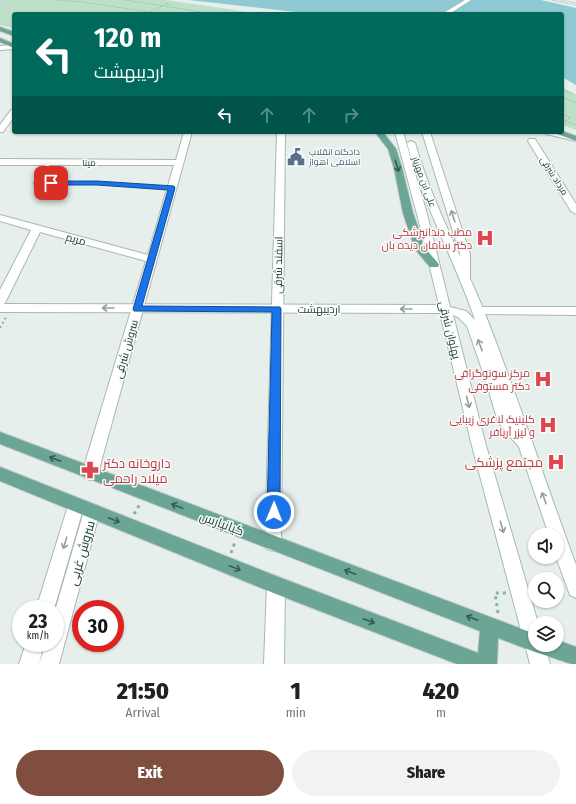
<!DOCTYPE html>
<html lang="en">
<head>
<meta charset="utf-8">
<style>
  body { margin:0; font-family:"Fira Sans Condensed",Cairo,sans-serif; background:#f2f2f2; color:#202124; height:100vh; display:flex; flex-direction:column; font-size:15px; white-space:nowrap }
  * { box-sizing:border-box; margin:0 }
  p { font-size:13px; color:#757577 }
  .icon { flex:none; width:22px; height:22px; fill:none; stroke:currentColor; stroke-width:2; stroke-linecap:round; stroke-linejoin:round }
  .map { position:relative; height:664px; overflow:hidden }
  .side { display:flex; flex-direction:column; background:#fff; flex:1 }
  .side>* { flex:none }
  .top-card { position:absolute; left:12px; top:12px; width:552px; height:122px; border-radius:4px; box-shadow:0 1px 3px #0004; background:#00695c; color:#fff; overflow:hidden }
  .tools { position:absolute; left:528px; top:528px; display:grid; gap:8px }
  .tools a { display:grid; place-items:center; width:36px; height:36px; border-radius:50%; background:#fff; box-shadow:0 1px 3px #0004; font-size:20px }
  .speed { position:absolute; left:12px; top:600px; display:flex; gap:8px; font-size:20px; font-weight:700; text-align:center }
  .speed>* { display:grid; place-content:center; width:52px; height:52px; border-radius:50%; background:#fff; box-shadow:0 1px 3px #0004; line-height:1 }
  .speed small { font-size:10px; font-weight:400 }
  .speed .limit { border:6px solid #d22; background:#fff; color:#111 }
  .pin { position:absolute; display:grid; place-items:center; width:34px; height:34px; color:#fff; margin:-17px; border-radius:8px; box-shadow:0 2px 6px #0006 }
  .me { position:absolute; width:44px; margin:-22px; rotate:1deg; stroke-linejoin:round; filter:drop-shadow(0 0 3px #0008) }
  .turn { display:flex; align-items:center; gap:14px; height:84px; padding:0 16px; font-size:18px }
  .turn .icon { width:52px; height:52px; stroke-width:2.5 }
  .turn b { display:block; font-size:28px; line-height:34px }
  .lanes { display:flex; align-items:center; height:38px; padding:0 16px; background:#0003; justify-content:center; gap:20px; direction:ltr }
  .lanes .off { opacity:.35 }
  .eta { display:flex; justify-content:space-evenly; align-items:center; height:68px; text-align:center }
  .eta b { font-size:24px; font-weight:800; line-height:28px }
  .action { display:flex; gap:8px; margin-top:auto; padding:8px 16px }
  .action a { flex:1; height:46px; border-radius:24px; background:#7f4e3f; color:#fff; font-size:16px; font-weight:800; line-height:46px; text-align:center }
  .action a+a { background:#f2f2f2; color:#202124 }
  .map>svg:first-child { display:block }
</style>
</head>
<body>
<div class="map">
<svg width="576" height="664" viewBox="0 0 576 664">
  <rect width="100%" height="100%" fill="#e6efeb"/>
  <path fill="#bfe0c8" d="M0,0H166L262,14H14V28L0,25Z
    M562,87L576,95V130L562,125Z"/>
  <path fill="#8ec9d4" d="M189,0H541L576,8V85L562,77V14H314Z"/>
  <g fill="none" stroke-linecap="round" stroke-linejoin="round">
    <g stroke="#a8b8b2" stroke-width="2">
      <path id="lane" d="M48,161L51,162L39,182H97L172,187L174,188L172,189L97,184H34V183Z"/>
    </g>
    <g stroke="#a8b8b2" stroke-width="2">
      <path id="street" d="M11,110H14V117L3,132H0V125Z
        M184,132H192L98,473L95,478L90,480L85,478L82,473L146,261L40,232L6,301L4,304L0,305V290L31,230L0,221V215L148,255L174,165H0V159L176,160Z
        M277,132H285L281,543L279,549L273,551L267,549L265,543Z
        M422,132H430L470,254V281L469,283H461L460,281V254Z
        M545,132H558L576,137V141L546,134Z
        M529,139H535L576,204V214L571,211L528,141Z
        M478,307H576V315L474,314L472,311L474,308Z
        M76,499L82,501L84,506L54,609H36L68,506L70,501Z
        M92,504L98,506L100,511L59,664H39L46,643H55V611L84,511L86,506Z
        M276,576L282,579L285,585L284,664H264L267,585L270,579Z
        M26,643H44L39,664H19Z"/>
    </g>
    <g stroke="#a4bbb3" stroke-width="2">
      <path id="secondary" d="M465,0H471L449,14H442Z
        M14,45V49L0,50V46Z
        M395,132H403L427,214L450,307L466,311L475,320C455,260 423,205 407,143L411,141L415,143C432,202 461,255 484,311C517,395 545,481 576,565V598L570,595L556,557L557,535H549L519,447L498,422L486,381L467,326L458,317L453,315L485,442L538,623H535V645H544L550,664H530L471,442L440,313L0,312V304L439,305L417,214Z"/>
    </g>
    <g stroke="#c2cac8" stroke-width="2">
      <path id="primary" d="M0,27L14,32V36L0,31Z
        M0,38L14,44V48L0,42Z
        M562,131L576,136V141L552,132Z
        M375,132H383L396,149L402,168L413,213L425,248L438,263L439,265L438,267H430L415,249L403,213L394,168L388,149Z
        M0,432L535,634V645H557V640L576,647V664H572L535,652L498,638L497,664H457L276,594L0,481V467L276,576L478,653L480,631L0,444Z"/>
    </g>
    <path stroke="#86b3a5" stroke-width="1" stroke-dasharray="1 1.5" stroke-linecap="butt" d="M57,0L83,2L162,14
      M125,0L214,14
      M552,0L576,5
      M561,0L576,3
      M151,11L168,3
      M562,90L576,95
      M562,97L576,103
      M562,114L570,117L565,121L576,125"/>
    <path stroke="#86b3a5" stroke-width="2" stroke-dasharray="2 3" stroke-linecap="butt" d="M0,328L6,317"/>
    <path stroke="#86b3a5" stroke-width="3" stroke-dasharray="3 4" stroke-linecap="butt" d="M134,514L140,504
      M231,553L235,542
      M557,593H563
      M498,613L495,593H506"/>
    <use href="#lane" fill="#fff" fill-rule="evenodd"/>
    <use href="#street" fill="#fff" fill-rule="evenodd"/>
    <use href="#secondary" fill="#fff" fill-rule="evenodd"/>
    <use href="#primary" fill="#6aa596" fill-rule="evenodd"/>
  </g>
  <defs><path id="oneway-shaft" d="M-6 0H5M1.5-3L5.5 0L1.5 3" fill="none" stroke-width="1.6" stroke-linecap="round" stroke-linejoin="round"/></defs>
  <g stroke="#365b51">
    <use href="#oneway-shaft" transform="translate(397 166) rotate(73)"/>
    <use href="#oneway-shaft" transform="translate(55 459) rotate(-159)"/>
    <use href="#oneway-shaft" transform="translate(177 506) rotate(-159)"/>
    <use href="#oneway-shaft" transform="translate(114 520) rotate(22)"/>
    <use href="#oneway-shaft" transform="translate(235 568) rotate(22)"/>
    <use href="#oneway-shaft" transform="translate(350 572) rotate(-159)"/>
    <use href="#oneway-shaft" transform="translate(472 618) rotate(-159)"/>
    <use href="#oneway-shaft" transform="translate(369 621) rotate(21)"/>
  </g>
  <g stroke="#92a09c">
    <use href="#oneway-shaft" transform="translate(453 216) rotate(-108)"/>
    <use href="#oneway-shaft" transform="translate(108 308) rotate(-180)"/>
    <use href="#oneway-shaft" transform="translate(406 309) rotate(180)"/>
    <use href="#oneway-shaft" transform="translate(480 345) rotate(-110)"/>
    <use href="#oneway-shaft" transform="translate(468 402) rotate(76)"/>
    <use href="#oneway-shaft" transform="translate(544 498) rotate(-110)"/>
    <use href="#oneway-shaft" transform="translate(502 527) rotate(74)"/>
    <use href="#oneway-shaft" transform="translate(65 543) rotate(107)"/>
  </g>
  <path fill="#1a73e8" stroke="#114b97" d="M49,181H97L174,186L175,188L142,306L280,307L281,309L280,512L278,515L274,517L269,515L267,512L272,312L134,311L133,309L168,190L97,185H51L49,184Z"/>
  <defs>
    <g id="civic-bare" transform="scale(1.38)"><path d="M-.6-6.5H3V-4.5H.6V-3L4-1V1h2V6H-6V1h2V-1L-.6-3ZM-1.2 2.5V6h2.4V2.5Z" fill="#5c6f8a" stroke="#f7fbf9" stroke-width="2.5" paint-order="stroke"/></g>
    <g id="hospital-bare" transform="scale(1.38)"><path d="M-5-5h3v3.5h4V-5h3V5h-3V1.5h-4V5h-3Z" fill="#e0444e" stroke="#f7fbf9" stroke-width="2.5" paint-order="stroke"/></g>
    <g id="pharmacy-bare" transform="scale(1.38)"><path d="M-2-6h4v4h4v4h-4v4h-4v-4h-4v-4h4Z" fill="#e0444e" stroke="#f7fbf9" stroke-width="2.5" paint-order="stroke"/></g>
  </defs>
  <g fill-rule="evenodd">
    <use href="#civic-bare" x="296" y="157"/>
    <use href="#hospital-bare" x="485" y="238"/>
    <use href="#hospital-bare" x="543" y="379"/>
    <use href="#hospital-bare" x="548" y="425"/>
    <use href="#hospital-bare" x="556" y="462"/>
    <use href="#pharmacy-bare" x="90" y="470"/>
  </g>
  <g text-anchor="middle" stroke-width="3" stroke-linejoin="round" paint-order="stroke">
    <g font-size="9" fill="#4e5e75" stroke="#f7fbf9" text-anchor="start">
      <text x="309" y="155">دادگاه انقلاب<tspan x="309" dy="10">اسلامی اهواز</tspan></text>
    </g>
    <g font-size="9" fill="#24423a" stroke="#f7fbf9">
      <text x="89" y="166">مینا</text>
      <text transform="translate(554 176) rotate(58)" y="3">مرداد شرقی</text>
      <text transform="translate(424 182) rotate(70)" y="3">علی ابن مهزیار</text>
    </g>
    <g font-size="11" fill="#be3a42" stroke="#f7fbf9" text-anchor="end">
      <text x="472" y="236">مطب دندانپزشکی<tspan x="472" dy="13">دکتر سامان دیده بان</tspan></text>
      <text x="530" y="377">مرکز سونوگرافی<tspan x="530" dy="13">دکتر مستوفی</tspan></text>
      <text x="535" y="423">کلینیک لاغری زیبایی<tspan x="535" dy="13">و لیزر آریافر</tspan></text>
    </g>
    <g font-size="11" fill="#24423a" stroke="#f7fbf9">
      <text transform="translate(76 239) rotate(15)" y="4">مریم</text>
      <text transform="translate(278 265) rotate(-89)" y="4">اسفند شرقی</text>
      <text x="319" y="313">اردیبهشت</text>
      <text transform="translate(450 330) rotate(76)" y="4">پهلوان شرقی</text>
      <text transform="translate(126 349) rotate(-74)" y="4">سروش شرقی</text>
    </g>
    <g font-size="13" fill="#be3a42" stroke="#f7fbf9" text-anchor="end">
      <text x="543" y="467">مجتمع پزشکی</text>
      <text x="103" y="468" text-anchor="start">داروخانه دکتر<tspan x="103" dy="15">میلاد راحمی</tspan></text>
    </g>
    <g font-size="13" fill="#24423a" stroke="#f7fbf9">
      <text transform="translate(222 523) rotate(21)" y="5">کیانپارس</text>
      <text transform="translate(81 553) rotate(-74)" y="5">سروش غربی</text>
    </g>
  </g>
</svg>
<div class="tools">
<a><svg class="icon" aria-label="sound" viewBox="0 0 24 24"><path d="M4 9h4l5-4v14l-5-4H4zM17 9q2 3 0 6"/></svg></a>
<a><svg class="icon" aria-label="search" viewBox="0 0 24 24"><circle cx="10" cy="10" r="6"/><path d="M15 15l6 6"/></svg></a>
<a><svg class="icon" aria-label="layers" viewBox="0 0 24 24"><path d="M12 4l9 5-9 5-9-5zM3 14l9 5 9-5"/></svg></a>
</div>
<div class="speed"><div>23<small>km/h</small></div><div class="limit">30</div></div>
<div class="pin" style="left:51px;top:183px;background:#d93025"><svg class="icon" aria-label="arrive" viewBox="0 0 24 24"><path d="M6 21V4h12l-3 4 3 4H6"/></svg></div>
<svg class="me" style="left:274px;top:512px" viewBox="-20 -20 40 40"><circle r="17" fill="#1a73e8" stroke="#fff" stroke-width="3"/><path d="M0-11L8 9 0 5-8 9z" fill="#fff"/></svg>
<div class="top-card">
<div class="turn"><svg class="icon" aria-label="left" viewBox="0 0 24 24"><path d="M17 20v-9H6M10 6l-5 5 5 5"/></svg><div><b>120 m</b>اردیبهشت</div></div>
<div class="lanes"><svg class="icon" aria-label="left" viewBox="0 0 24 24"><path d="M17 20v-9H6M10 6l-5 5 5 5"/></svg><svg class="icon off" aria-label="ahead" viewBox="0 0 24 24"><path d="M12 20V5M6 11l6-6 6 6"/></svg><svg class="icon off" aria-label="ahead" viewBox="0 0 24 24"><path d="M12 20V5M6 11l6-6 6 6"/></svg><svg class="icon off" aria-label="right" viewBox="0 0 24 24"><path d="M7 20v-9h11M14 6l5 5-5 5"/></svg></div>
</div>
</div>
<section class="side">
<div class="eta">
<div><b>21:50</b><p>Arrival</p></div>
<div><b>1</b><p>min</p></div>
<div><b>420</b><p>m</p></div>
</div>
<div class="action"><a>Exit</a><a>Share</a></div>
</section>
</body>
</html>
